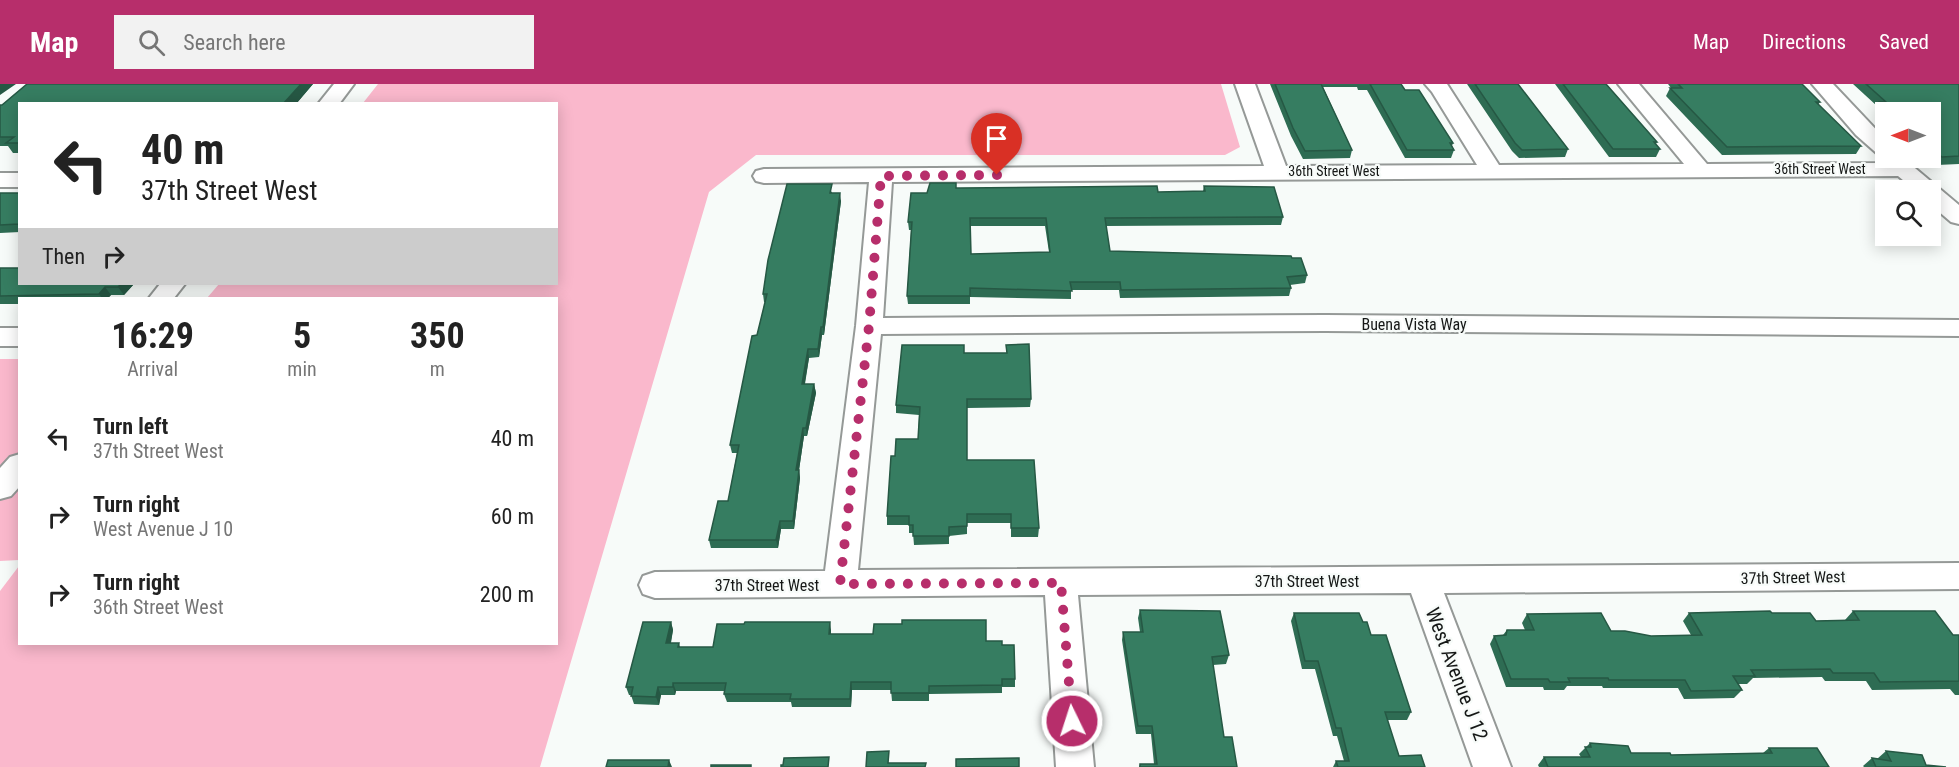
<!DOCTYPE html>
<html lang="en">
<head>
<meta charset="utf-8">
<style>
  body { margin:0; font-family:"Roboto Condensed",sans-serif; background:#f2f2f2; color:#222; height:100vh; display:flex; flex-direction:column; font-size:22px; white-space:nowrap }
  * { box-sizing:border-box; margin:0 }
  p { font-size:20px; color:#767676 }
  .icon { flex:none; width:33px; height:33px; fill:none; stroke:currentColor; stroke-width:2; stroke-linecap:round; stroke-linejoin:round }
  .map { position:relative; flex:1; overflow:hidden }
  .drawer { position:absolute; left:18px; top:213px; width:540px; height:348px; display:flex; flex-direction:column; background:#fff; border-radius:0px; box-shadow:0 3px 15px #0003 }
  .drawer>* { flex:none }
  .banner { position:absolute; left:18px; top:18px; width:540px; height:183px; border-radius:0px; box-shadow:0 3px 15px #0003; background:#fff; color:#222; overflow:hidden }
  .needle { width:39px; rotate:270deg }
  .buttons { position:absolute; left:1875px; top:18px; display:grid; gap:12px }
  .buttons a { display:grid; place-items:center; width:66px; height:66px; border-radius:0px; background:#fff; box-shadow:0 3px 15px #0003; font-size:30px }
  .pin { position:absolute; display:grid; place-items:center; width:51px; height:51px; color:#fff; margin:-62px -26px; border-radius:50% 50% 50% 0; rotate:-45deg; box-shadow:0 0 6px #0007 }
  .pin .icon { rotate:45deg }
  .me { position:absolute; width:66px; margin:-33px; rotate:356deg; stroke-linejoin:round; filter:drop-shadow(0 0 4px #0008) }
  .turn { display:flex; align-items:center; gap:21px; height:126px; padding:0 24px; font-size:27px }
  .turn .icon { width:78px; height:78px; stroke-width:2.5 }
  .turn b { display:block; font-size:42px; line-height:51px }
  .then { display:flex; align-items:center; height:57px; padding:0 24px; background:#0003; gap:12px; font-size:22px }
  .eta { display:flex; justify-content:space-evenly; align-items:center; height:102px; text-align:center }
  .eta b { font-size:36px; font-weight:700; line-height:42px }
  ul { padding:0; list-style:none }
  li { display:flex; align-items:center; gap:18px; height:78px; padding:0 24px }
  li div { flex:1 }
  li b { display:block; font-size:22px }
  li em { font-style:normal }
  header { display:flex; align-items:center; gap:36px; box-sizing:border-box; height:84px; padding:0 30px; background:#b72e6b; color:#fff }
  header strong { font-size:28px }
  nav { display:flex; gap:33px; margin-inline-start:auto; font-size:21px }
  .search { width:420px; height:54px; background:#f2f2f2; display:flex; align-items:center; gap:15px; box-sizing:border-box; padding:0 21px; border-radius:0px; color:#767676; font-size:22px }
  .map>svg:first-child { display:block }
</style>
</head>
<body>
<header>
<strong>Map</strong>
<div class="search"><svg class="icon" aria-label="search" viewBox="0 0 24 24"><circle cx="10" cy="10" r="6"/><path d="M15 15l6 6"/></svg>Search here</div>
<nav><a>Map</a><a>Directions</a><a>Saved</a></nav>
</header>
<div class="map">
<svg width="1959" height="683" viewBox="0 0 1959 683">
  <rect width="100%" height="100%" fill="#f7fbf9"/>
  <path fill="#fab8cc" d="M378,0H1221L1240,63L1225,71H756L709,108L540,683H0V507L19,482L20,560H556V214H207L219,200H556V20L363,19Z
    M0,275H19V476L0,477Z"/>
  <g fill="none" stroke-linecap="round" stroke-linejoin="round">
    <g stroke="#959997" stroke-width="4">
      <path id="minor" d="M334,0H354L339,20H318Z
        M1235,0H1255L1286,82L1477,81L1432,8L1425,0H1447L1499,81L1684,80L1618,0H1639L1707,80L1883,79L1881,73L1856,51L1812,0H1833L1886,56V74H1903L1959,121V140L1951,138L1930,120V106H1915L1898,92L892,98L883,234L1325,231L1959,236V252L1325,247L881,250L858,486L1959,479V505L1444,509L1511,683H1473L1411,509L1078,511L1094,683H1056L1045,511L655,514L643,510L639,501L643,492L655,488L825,487L856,242L869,98L764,99L756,97L753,92L756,87L764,85L1264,82Z
        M0,89H20V103H0Z
        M160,200H185L174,214H149Z
        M0,244H20V262H0Z
        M20,370V402L11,412L0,415V384L10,373Z"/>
    </g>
    <use href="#minor" fill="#fff" fill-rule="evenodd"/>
  </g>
  <path fill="#2e6c53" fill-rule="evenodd" d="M27,0H313L296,20H20V69H13L8,62H0V21H2Z
    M1270,0H1401L1405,6L1453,59L1452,62L1454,66L1451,74H1405L1367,6H1358L1357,3H1323L1352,66L1350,74L1303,75L1291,52Z
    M1467,0H1518L1568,65L1565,73L1519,74L1512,67Z
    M1555,0H1606L1657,58L1656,60L1660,65L1656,73H1609Z
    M1668,0H1802L1820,18L1818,21L1861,62L1856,70L1722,71L1666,12L1670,4H1671Z
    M1853,0H1959V80L1937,81L1928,74H1930V28H1886V34L1875,25L1877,22Z
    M1204,102L1283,133L1281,141L1106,142L1110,167L1292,174L1307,191L1305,199L1290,201L1291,204L1289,212L1120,214L1119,206H1071V215L970,213V220H908L907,212L911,146H909L908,138L927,109L956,104H960L1158,108L1203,107ZM970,142H1045L1049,168L971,170Z
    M832,107V109L841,117L824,251H822L819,273L809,274L805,300H814L816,309L807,352H804L799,386L800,394L794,445H781L778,464H711L709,456L728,417L737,369H732L730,361L765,218H764L763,210Z
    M0,109H20V148L0,149Z
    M0,184L20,200H134L124,211H111L108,214H20V220H0Z
    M964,269L1031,315L1030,323L967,324V376L1039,444L1038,453H1011V439H967V450L949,452V460L914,461L913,449H909V441H887V432L895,372L918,355L919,331L896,329V321Z
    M1140,526L1229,571L1226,580L1213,581L1224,653L1237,683H1139L1140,680H1154L1151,650H1136L1122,556L1123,548H1140L1138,534Z
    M1853,527L1953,551H1959V611H1955L1950,605L1872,606L1866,597H1825L1822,593L1753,594L1747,600H1738L1742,606L1734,614L1684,615L1678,604H1603L1602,602H1567L1564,606H1544L1543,603H1506L1490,560L1494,552L1503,551L1507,546H1525L1522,539L1527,530L1611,547L1651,552L1691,551L1683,537L1689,529H1772L1816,537L1846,536H1845Z
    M1294,529L1363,538L1371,551L1411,628L1407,636H1387L1399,672L1425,683H1333L1336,677H1344L1337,652H1333L1315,585H1302L1291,537Z
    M671,538L673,546L671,559H679L680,563H713L831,546V550L986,557L1002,561L1015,595V603H1002V609L929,610V617H892L891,606H852L851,623H792L791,618H727L724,610L725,607H676L675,611H661L659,621L634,620L631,611H629L626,603Z
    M1590,659L1631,669L1671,671L1763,669L1769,664L1829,683H1539L1538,681L1544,673H1581L1579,670Z
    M1886,667L1926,681L1946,683H1864L1863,682L1872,674L1877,675Z"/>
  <path fill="#265844" d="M0,0H16L0,11Z
    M301,0H313L296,20H283Z
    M840,109L841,117L824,251L823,243Z
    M121,200H134L124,211L118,203Z
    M105,203L111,211L108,214H102L99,210Z
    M821,243L822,251L819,273L818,265Z
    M808,265L809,274L803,309L802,300Z
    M814,300L816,309L807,352L806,344Z
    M803,344L804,352L799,386L800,394L794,445L793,437L796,386Z
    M780,437L781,445L778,464L776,456Z
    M671,538L673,546L669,567L666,559Z
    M830,538L831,546L830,559L829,550Z
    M851,598L852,606L851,623L850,615Z
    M673,599L676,607L675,611L673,603Z
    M658,603L661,611L659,621L656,613Z
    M669,676L672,683H668Z"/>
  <path fill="#367d61" stroke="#265844" stroke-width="1.5" fill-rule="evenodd" d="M27,0H301L283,20H20V59H6L14,53H0V21H2Z
    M1275,0H1321L1352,66L1305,67L1293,44Z
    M1370,0H1401L1405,6H1419L1453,59H1450L1454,66H1407Z
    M1475,0H1518L1568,65L1522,66L1515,59Z
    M1563,0H1606L1657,58H1654L1660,65H1613Z
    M1678,0H1802L1820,18H1816L1861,62L1727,63L1670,4H1682Z
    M1866,0H1959V72L1942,73L1930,63V28H1893L1880,18H1886Z
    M930,99H956V104H960L1157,102L1158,108L1205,107L1204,102L1274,103L1283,133L1105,134L1110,167L1291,172L1292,174H1301L1307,191L1287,193L1291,204L1121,206L1120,198H1070L1072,207L970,204V212H907L912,138H908L911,109H927ZM970,134H1046L1050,168L971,170Z
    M787,100H832L830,109H840L823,243H821L818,265H808L802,300H814L806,344H803L796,386H799L793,437H780L776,456H709L718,417H728L739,361H730L752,252L757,251L767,210H763L768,176Z
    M0,109H20L19,140L0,141Z
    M0,184H20V200H121L118,203H105L99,210L0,212Z
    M1029,260L1031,315H967V376H1034L1039,444H1011V430H967V442L949,443V452H913V441H909V432H887L891,372H895L896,355H918L920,323L896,321L902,261H964V269H1007L1006,261Z
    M1140,526L1220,527L1229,571L1212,573L1224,653H1232L1237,683H1140V680H1157L1152,642H1138L1123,548H1143Z
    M1770,527L1772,529H1810L1816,537L1859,536L1853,527H1935L1953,551H1959V597L1880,598L1874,589H1833L1830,585L1751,586L1755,592H1733L1742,606L1691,607L1685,596H1609L1608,594H1568L1570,598H1550L1548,595H1511L1494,552L1506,551L1507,546H1534L1527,530L1601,529L1611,547H1625L1651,552L1702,551L1689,529Z
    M1294,529H1359L1363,538H1367L1371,551H1386L1411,628H1385L1399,672L1421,671L1425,683H1338L1336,677H1349L1341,644H1336L1318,577H1305Z
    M902,536H986V557H1002V561H1014L1015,595H1002V601L929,602V609H891V598H851L850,615H790L791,610H724L726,599H673V603H658L656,613L631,612L633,603H626L643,538H671L666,559H679L678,563H713L717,540H744L745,538H830L829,550H873L874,540H902Z
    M1590,659L1628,662L1631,669H1670L1671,671L1772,669L1769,664H1817L1829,683H1548L1544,673H1590L1585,663H1591Z
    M889,667L888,679H926L925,683H866L867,668Z
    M1886,667L1922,671L1926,681L1946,683H1876L1872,674L1891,677Z
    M829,673L828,683H781V681H783L784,674Z
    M1019,674V683H956V675Z
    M608,676H669L668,683H606Z
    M711,681H751V683H711Z"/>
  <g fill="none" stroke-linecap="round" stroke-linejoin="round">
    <path stroke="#b72e6b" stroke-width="10" stroke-dasharray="0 18" d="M997,91L881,92L869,242L840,500L1061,499L1072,637"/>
  </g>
  <g text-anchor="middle" stroke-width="4.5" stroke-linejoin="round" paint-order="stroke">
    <g font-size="14" fill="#151716" stroke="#f7fbf9">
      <text x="1820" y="90">36th Street West</text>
      <text x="1334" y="92">36th Street West</text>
    </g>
    <g font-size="16" fill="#151716" stroke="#f7fbf9">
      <text x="1414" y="246">Buena Vista Way</text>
      <text transform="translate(1793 493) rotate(-1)" y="6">37th Street West</text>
      <text x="1307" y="503">37th Street West</text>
      <text x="767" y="507">37th Street West</text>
    </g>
    <g font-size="20" fill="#151716" stroke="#f7fbf9">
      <text transform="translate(1457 590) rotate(69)" y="7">West Avenue J 12</text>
    </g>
  </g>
</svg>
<div class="buttons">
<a><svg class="needle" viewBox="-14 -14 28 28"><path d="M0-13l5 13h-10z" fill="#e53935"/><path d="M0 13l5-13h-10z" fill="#767676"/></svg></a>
<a><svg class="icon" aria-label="search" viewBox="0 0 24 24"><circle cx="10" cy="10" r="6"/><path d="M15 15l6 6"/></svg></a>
</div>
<div class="pin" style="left:997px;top:91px;background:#d93025"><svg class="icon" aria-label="arrive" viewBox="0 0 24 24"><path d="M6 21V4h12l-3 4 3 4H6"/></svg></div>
<svg class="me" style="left:1072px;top:637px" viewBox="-20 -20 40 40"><circle r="17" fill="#b72e6b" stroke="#fff" stroke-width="3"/><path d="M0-11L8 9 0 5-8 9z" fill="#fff"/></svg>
<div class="banner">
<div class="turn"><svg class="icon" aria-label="left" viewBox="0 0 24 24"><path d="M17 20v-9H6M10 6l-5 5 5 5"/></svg><div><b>40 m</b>37th Street West</div></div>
<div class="then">Then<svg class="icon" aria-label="right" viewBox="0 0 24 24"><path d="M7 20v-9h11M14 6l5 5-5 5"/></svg></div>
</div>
<section class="drawer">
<div class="eta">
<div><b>16:29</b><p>Arrival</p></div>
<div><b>5</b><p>min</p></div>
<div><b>350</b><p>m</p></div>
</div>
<ul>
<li><svg class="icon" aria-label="left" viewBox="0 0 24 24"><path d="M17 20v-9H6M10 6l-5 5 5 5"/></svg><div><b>Turn left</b><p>37th Street West</p></div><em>40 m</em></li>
<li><svg class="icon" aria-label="right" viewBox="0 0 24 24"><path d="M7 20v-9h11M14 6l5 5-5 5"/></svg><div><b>Turn right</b><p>West Avenue J 10</p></div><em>60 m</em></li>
<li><svg class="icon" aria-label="right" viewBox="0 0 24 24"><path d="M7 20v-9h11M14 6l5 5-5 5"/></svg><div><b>Turn right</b><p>36th Street West</p></div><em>200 m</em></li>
</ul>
</section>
</div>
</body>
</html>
